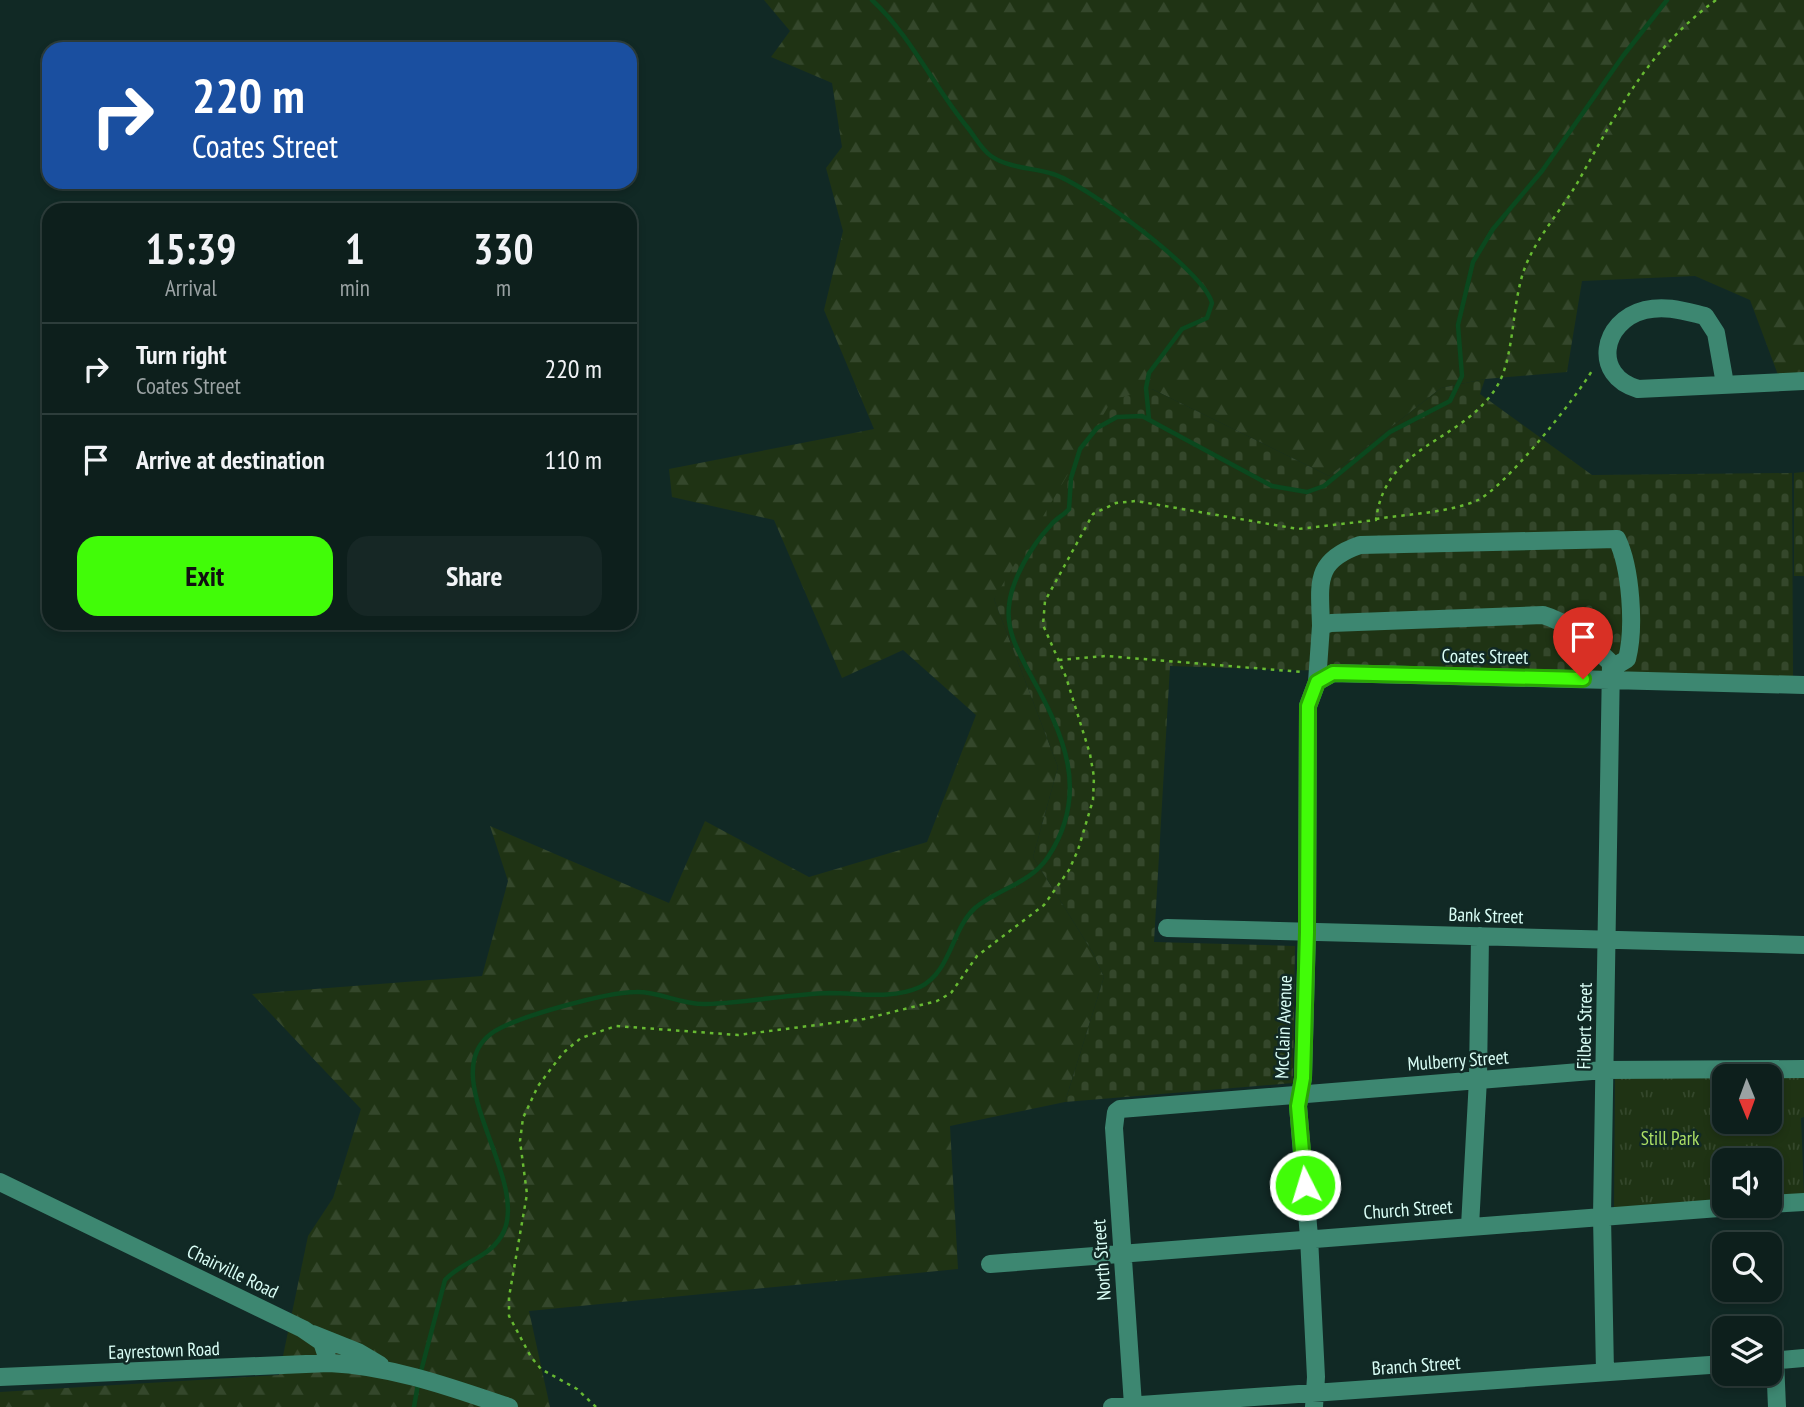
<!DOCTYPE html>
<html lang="en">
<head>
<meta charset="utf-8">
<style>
  body { margin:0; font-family:"PT Sans Narrow",sans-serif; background:#162725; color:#f1f3f6; height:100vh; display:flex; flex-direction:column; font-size:26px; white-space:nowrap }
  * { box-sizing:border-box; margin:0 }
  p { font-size:23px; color:#9aa2a3 }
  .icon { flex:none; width:38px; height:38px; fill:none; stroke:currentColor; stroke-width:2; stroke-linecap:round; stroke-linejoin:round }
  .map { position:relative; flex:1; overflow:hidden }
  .side { position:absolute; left:42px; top:203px; width:595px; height:427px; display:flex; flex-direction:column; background:#0d1f1c; border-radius:21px; box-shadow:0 4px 10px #0003,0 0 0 2px #2d3d3b }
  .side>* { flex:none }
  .guide { position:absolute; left:42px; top:42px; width:595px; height:147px; border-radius:21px; box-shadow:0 4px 10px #0003,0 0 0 2px #2d3d3b; background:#1a4fa0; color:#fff; overflow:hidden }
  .needle { width:46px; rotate:179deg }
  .buttons { position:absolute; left:1712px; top:1064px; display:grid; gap:14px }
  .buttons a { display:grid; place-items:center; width:70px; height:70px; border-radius:14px; background:#0d1f1c; box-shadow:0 4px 10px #0003,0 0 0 2px #2d3d3b; font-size:35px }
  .pin { position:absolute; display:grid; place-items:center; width:60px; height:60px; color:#fff; margin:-72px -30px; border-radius:50% 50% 50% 0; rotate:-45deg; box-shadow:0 0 7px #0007 }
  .pin .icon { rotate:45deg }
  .me { position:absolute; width:77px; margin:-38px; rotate:355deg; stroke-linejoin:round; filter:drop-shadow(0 0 5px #0008) }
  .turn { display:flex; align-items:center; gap:24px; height:147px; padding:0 35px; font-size:32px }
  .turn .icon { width:91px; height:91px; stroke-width:2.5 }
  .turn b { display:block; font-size:49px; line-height:60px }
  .eta { display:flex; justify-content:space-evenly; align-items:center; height:119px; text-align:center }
  .eta b { font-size:42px; font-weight:700; line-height:49px }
  .primary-button { display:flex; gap:14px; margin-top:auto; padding:14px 35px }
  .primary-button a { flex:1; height:80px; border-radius:21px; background:#41fc08; color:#111; font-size:28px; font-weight:700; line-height:80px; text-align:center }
  .primary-button a+a { background:#162725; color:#f1f3f6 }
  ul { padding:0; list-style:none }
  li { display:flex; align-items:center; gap:21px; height:91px; padding:0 35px; border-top:2px solid #2d3d3b }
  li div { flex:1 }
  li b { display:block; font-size:26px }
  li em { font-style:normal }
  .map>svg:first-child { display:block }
</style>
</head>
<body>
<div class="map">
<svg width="1804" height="1407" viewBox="0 0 1804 1407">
  <defs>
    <pattern id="grass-tufts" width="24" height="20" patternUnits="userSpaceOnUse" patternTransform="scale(1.75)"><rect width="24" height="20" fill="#1f3314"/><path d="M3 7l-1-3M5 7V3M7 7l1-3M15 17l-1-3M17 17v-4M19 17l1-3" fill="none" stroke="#34472b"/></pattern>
    <pattern id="forest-firs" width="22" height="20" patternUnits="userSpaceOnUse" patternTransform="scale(1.75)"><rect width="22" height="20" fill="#1f3314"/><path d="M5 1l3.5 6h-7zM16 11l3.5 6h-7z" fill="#34472b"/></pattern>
    <pattern id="cemetery-stones" width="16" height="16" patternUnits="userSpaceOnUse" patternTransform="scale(1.75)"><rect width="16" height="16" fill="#1f3314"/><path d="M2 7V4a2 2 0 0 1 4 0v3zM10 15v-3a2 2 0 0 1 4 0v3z" fill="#34472b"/></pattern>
  </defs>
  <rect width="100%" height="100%" fill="#112925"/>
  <path fill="url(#grass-tufts)" fill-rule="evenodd" d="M1615,1073L1804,1075V1117L1801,1118L1804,1194L1769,1197V1160H1724V1201L1614,1210ZM1724,1076H1769V1122H1724Z"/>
  <path fill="url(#forest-firs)" d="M764,0H1804V384L1781,383L1750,300L1695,276L1582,281L1567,372L1485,379L1441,388L1329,476L1152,389L994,599L1058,767L1033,857L1093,953L1104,977L1065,1102L950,1126L958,1269L529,1311L550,1407H0V1392L279,1375L308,1236L333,1198L361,1109L252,994L482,976L508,881L490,826L669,903L705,821L809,877L927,842L976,715L903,650L842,678L774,520L672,497L669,469L874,429L824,310L843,231L826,168L842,147L832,83L771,57L790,31Z"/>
  <path fill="url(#cemetery-stones)" d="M1485,379L1480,394L1592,475L1792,473L1793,676L1610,680L1170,666L1154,942L1295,946L1293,1083L1065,1102L1104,977L1093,953L1033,857L1058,767L994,599L1112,400L1152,389L1329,476L1441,388Z
    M1804,472V576H1794V473Z"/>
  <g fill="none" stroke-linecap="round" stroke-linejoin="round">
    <path stroke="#0b481e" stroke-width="4.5" d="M872,0C911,36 934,87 968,128C975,137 982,150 991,156C1008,168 1034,168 1053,174C1085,184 1204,271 1212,303L1207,318L1182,329L1149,373L1146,388L1149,419
      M420,1375L445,1280C463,1260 492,1258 504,1231C528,1176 434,1074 492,1033C515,1017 607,992 636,992C659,991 681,1005 706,1004C747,1003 788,994 830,993C860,993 891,1000 920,987C951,972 951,930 975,908C999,888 1030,884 1048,857C1091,792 1063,733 1030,674C1019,653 1006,631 1009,606C1011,580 1032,545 1050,526C1055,519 1064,515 1069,509L1071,478L1080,449L1097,428L1117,417L1142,416L1272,486L1307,492L1324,486L1390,432L1450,401L1462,376L1458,325L1473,262L1493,229L1542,171L1623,56L1667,0
      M414,1407L418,1384"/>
    <path stroke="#67ba32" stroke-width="2.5" stroke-dasharray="3.5 5" stroke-linecap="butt" d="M1376,519C1408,514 1446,513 1476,501C1504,489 1577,397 1593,369
      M1059,660L1106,656L1302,672
      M596,1407L577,1389L541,1369L531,1357L509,1316V1297L527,1194L520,1141L523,1118L538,1086L563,1053L581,1038L616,1026L738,1035L864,1019L937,1001L951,993L977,956L1044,905L1069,870L1078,850L1093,800L1094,777L1090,754L1066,677L1043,625L1045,601L1093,514L1116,503L1136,501L1298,529L1376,520C1385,444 1460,444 1496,388C1515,358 1511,307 1524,270C1536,237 1562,210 1579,180C1618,110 1649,49 1716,0"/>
    <path stroke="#3d8771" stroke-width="18" d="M1725,384L1716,333L1705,316C1684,311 1666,305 1645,310C1601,321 1592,376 1638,389L1804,381
      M1321,626C1320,584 1313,561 1360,545L1617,539C1631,568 1635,628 1627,659L1612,668
      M1317,682L1321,626L1331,623L1543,615C1571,623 1591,644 1611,663L1602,1216L1605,1372
      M1167,928L1804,945
      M0,1182L303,1329L322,1342L329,1363
      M1769,1204L1804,1202
      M1470,1226L1478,1079L1480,936
      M990,1264L1745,1206
      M313,1334L358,1352L380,1365
      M1775,1360L1777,1407
      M1769,1361L1804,1358
      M0,1377L329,1363C392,1366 450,1387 509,1407
      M1133,1405L1114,1128L1116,1112L1120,1109L1604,1070L1804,1069
      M1112,1407L1724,1364
      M1314,1407L1316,1377L1309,1237L1298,1106L1303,1078L1307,932L1308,706L1317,682L1333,673L1804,685"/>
  </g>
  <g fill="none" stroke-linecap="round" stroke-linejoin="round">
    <g stroke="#2aa405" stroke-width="18">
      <path id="route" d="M1305,1185L1298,1106L1303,1078L1307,932L1308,706L1317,682L1333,673L1583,679"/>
    </g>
    <use href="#route" stroke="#41fc08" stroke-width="12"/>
  </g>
  <g text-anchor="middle" stroke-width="5" stroke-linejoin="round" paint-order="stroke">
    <g font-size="19" fill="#dafef6" stroke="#112925">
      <text transform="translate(1485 656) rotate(1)" y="7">Coates Street</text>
      <text transform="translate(1486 915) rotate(2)" y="7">Bank Street</text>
      <text transform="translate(1584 1026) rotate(-89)" y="7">Filbert Street</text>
      <text transform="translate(1283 1027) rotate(-88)" y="7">McClain Avenue</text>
      <text transform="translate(1458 1060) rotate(-4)" y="7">Mulberry Street</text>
      <text transform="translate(1408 1209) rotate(-4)" y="7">Church Street</text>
      <text transform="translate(1101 1260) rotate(-94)" y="7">North Street</text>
      <text transform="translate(233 1271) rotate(26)" y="7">Chairville Road</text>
      <text transform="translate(164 1350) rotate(-2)" y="7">Eayrestown Road</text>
      <text transform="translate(1416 1365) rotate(-4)" y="7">Branch Street</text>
    </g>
    <g font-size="19" fill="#acdf65" stroke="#112925">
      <text x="1670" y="1145">Still Park</text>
    </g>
  </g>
</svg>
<div class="buttons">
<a><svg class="needle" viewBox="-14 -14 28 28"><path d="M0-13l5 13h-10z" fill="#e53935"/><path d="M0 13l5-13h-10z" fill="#9aa2a3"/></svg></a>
<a><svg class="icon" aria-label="sound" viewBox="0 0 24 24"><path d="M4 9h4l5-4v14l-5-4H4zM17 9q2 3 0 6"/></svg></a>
<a><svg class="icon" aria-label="search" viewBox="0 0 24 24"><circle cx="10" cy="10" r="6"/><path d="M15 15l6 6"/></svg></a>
<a><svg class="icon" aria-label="layers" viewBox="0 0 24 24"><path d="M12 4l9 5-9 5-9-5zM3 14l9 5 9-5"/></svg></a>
</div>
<div class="pin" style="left:1583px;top:679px;background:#d93025"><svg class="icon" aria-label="arrive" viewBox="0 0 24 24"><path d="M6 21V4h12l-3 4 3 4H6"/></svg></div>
<svg class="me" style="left:1305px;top:1185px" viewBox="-20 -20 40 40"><circle r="17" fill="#41fc08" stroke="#fff" stroke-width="3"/><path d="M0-11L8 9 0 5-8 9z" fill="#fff"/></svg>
<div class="guide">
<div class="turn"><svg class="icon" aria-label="right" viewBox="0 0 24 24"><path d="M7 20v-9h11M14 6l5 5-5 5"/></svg><div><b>220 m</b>Coates Street</div></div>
</div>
<section class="side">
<div class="eta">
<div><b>15:39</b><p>Arrival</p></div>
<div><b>1</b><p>min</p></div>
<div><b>330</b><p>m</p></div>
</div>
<ul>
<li><svg class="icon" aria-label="right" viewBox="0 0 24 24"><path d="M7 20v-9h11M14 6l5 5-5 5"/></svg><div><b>Turn right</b><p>Coates Street</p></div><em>220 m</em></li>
<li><svg class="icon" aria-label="arrive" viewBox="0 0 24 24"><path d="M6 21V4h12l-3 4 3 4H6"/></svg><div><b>Arrive at destination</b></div><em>110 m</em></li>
</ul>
<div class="primary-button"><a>Exit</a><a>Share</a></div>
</section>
</div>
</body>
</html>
